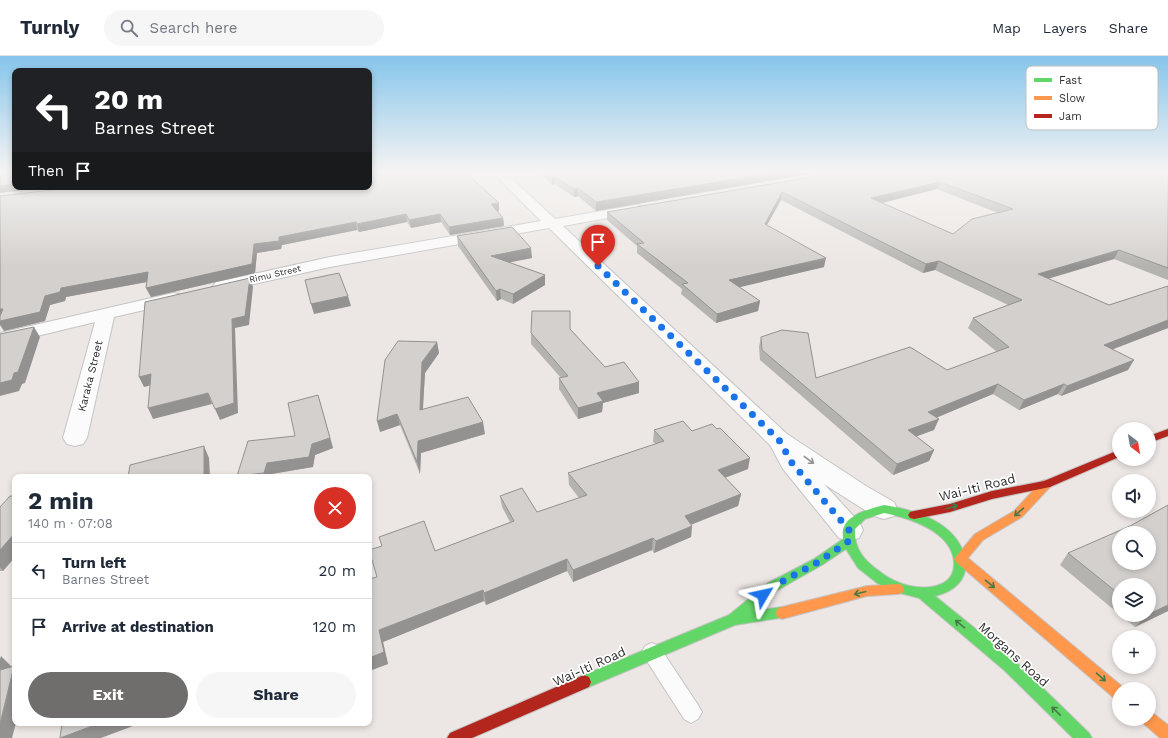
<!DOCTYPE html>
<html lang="en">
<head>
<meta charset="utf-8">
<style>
  body { margin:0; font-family:"Work Sans",sans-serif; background:#f6f6f7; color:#1f2937; height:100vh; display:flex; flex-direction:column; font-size:15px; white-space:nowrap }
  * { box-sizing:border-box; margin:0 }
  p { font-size:13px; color:#747a83 }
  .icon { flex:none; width:22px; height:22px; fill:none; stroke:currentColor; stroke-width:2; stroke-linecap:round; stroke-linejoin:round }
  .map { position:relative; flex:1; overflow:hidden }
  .details { position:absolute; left:12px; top:418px; width:360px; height:252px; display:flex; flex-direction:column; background:#fff; border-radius:8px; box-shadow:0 2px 6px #0003 }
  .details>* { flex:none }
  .hud { position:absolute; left:12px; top:12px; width:360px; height:122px; border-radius:8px; box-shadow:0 2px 6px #0003; background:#202124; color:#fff; overflow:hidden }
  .needle { width:26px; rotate:149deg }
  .buttons { position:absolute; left:1112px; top:366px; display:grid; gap:8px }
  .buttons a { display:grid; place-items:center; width:44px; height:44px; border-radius:50%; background:#fff; box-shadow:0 2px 6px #0003; font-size:20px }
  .pin { position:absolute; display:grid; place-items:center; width:34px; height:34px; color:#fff; margin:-41px -17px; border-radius:50% 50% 50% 0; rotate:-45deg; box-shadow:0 0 4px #0007 }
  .pin .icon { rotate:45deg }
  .me { position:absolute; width:44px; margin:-22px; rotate:54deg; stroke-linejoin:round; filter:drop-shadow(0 0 3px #0008) }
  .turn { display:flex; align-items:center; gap:14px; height:84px; padding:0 16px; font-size:18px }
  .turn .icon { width:52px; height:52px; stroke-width:2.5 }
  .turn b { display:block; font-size:28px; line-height:34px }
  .then { display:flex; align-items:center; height:38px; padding:0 16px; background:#0003; gap:8px; font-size:15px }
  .round { display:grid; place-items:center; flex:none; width:42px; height:42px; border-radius:21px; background:#f6f6f7 }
  .head { display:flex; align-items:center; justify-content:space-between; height:68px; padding:0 16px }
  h1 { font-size:24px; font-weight:700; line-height:30px }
  .primary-button { display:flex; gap:8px; margin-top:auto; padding:8px 16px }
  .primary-button a { flex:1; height:46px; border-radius:24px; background:#706e6d; color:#fff; font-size:16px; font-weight:700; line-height:46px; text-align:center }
  .primary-button a+a { background:#f6f6f7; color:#1f2937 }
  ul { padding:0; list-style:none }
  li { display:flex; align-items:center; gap:12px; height:56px; padding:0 16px; border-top:1px solid #e0e1e3 }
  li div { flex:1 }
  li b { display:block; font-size:15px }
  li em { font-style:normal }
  header { display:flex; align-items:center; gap:24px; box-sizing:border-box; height:56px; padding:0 20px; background:#fff; border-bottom:1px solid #e0e1e3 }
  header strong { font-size:19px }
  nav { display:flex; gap:22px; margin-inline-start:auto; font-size:14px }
  .search { width:280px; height:36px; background:#f6f6f7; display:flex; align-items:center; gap:10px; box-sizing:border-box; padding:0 14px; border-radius:22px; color:#747a83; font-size:15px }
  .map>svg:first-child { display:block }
</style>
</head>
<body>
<header>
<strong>Turnly</strong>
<div class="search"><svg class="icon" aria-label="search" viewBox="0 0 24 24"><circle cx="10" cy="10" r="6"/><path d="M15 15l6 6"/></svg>Search here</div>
<nav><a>Map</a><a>Layers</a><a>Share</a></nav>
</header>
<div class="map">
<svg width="1168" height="682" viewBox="0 0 1168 682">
  <rect width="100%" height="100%" fill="#ece7e4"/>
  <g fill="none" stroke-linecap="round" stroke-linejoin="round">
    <g stroke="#c5c4c4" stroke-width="2">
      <path id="lane" d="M652,587L659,590L698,649L702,656L698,663L691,667L684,663L645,602L642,596L645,590Z"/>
    </g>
    <g stroke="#c5c4c4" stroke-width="2">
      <path id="street" d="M492,116H505L555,163L636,149L641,150L643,153L641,156L563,170L787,378L866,430L894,446L897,453L894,460L884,463L874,460L824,428L859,466L863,474L859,482L849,485L839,482L783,413L770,389L549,172L330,211L222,235L216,234L213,230L216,226L222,225L330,201L541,165Z
        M173,237L179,238L182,242L179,246L114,261L87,382L83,388L75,390L67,388L63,382L95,266L0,289V277Z"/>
    </g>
    <g stroke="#c5c4c4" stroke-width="2">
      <path id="fast" d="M884,449C903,452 923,457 940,468C971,488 979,530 935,540L1014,604L1089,677L1092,682H1073L1004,614L919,542L896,536L877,527L858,512L846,493L822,509L776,535L753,555L782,551L787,553L788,557L787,561L735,569L584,633L579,631L577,626L579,621L729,559L768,527L814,503L843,483C843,479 842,474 844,471C848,458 873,452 884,449ZM884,457C909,462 952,475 954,506C954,510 954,514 952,518C944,535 915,533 900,527C892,524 885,520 879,515C863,504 854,492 855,473L865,463Z"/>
    </g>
    <g stroke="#c5c4c4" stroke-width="2">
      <path id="slow" d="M1046,424L1050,425L1051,428L1050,431L1022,461L983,484L968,502L1124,632L1119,633V644L1114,642L956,506L954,503L975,478L1014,455L1042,425Z
        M898,528L902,529L904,533L902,537L898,538L867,540L782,563L777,561L776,557L777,553L782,551L867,530Z
        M1149,656L1154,658L1168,669V682H1160L1144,668L1142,663H1149Z"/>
    </g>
    <g stroke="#c5c4c4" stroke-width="2">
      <path id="jam" d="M1168,373V380L1149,387V380Z
        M1119,394V401L1050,431L992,443L950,456L914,463L910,462L908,459L910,456L914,455L950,448L992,435L1044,425Z
        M584,619L589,621L591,626L589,631L472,682H447L450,677Z"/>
    </g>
    <use href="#lane" fill="#fcfbfb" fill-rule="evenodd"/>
    <use href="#street" fill="#fcfbfb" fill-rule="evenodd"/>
    <use href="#fast" fill="#63d668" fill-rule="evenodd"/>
    <use href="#slow" fill="#ff974d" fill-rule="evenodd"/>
    <use href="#jam" fill="#b3261e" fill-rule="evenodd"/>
  </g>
  <path fill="#b5b3b0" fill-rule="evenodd" d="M540,116H820L596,155L578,140L574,141L555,128L552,129Z
    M841,116H1168V224L1114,203L1048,223L1109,249L1168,230V272L1113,293L1128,314L1061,340L1058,338L1019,354L993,338L936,361L934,374L916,380L934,394L929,405L893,419L760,304L759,291L761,281L816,322L947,314L997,296L968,272L973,262L1008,249L935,214L923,217L781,144L767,169L824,211L739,231L760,245L758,255L716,267L681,238L682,233L637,197V190L607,164V156ZM937,133L998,157L953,178L882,147Z
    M0,140L499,155H497L503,162L504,170L450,179L441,166L411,172L407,166L359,176L357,174L282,189L281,193L257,197L255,217L151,241L146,232L147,226L66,241L65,245L50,249L45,265L4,275Z
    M457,180L532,202L508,206L545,219V229L513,248L501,243L497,245L458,190Z
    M570,273L605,311L639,326V337L603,347L602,356L578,363L559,333V322H561L531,288V277Z
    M437,286L439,297L425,317L423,353L485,378L421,397L420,418L400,369L380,376Z
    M318,339L333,392L315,399L313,411L271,418V421H237V420L295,380Z
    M654,374L692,375L748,413L725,422L741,438L738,450L691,468L692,470L691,481L654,497L652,494L573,526L567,515L486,549L484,545L383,586L388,608L369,615V523L377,521L382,490L435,495L510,466L502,451L500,440L537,456L579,442L569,429L568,417L656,388L653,386Z
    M15,440V501L3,515H0V451Z
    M1130,470L1168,555L1135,571L1120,559H1149L1119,529V558L1060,509L1068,497Z"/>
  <path fill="#949290" d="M778,116H820L596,155V146Z
    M552,121H555V128L552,129Z
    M940,126L937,133L869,150L871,142Z
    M15,128V131H54L0,137V130Z
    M578,132V140L574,141V133Z
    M782,136L781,144L763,176L765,168Z
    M499,147V155L492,156L491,148Z
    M406,158L407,166L359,176L357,168Z
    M440,158L441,166L411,172L409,164Z
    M503,162L504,170L450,179L449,171Z
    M356,166L357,174L282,189L281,193L257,197L255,217L151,241L146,232L254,188L279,181Z
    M531,192L532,202L492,210L491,200Z
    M1119,194L1114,203L1033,227L1038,218Z
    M826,202L824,211L728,234L729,224Z
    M939,205L935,214L923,217L926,208Z
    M148,216L152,225L66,241L65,245L50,249L45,265L4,275L0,269V265L61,232Z
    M545,219V229L513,248V238Z
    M250,222L253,231L249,269L235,272L238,357L220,364L215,353L232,263Z
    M500,233L501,243L497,245L496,235Z
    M348,240L351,250L314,258L311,248Z
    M760,245L758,255L716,267L717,258Z
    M0,253H3L0,264Z
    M1168,264V272L1098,299L1104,289Z
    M34,271L40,281L25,327L22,328L19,335L0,340V327Z
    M437,286L439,297L425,317L422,365L420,354L422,306Z
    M1134,304L1128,314L1061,340L1067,330Z
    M151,318L156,328L144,331L139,321Z
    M639,326V337L603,347L602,356L578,363V352L597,337Z
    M998,328L993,338L924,367L928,356Z
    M1064,328L1058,338L1019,354L1024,344Z
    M208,337L212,348L153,363L148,352Z
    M318,339L333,392L315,399L313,411L271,418V421H266L264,417L267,407L309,401Z
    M397,358L400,369L380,376L377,365Z
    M939,363L934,374L904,385L908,374Z
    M483,366L485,378L421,397L420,418L417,406L418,385Z
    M204,390L209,402L210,421H195Z
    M934,394L929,405L893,419L897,408Z
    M750,402L748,413L716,425L718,414Z
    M741,438L738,450L683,472L685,460Z
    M692,470L691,481L654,497L656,485Z
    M15,477V501L3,515L0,511V494Z
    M653,482L652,494L573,526V514Z
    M567,503V515L486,549L484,537Z
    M483,534L484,545L383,586L388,608L369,615V602L379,574Z
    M1168,549V555L1135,571L1146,559H1149V558Z
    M1,600L13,612L0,619V603Z
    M14,610L15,611V667H16L12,682H0V668Z
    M100,667H134L133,670L101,682H60Z"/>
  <path fill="#d3d0cd" stroke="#949290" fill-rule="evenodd" d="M0,116H15V128L0,130Z
    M369,116H465L499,147L491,148L503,162L449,171L440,158L409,164L406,158L357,168L356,166L279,181V185L254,188L252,208L146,232L148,216L61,232L60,236L45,240L40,256L0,265V260L3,253H0V140L79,131H369Z
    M547,116H778L596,146L578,132L574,133L555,121H552Z
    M841,116H1168V212L1119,194L1038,218L1109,249L1168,230V264L1104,289L1134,304L1067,330L1064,328L1024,344L998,328L928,356L939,363L908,374L934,394L897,408L762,294L761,281L782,274L808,277L816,322L910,291L947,314L1009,291L973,262L1022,244L939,205L926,208L782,136L765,168L826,202L729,224L760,245L717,258L682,228L688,227L637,188L644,187L607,156ZM940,126L1013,153L972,163L953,178L871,142Z
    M512,171L531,192L491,200L545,219L513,238L500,233L496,235L457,180Z
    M339,217L348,240L311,248L305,224Z
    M250,222L245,260L232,263L234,347L215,353L208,337L148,352L151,318L139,321L145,246Z
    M532,255H570V273L605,311L624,306L639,326L597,337L603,345L578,352L559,322L568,320L531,277Z
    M34,271L18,316L14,317L12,324L0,327V278Z
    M398,285L437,286L422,306L420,354L468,341L483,366L418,385L417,406L397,358L377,365L385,304Z
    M318,339L330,382L312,388L309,401L267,407L264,417L237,420L248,385L295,380L288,347Z
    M683,365L692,375L712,368L717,373L720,372L750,402L718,414L741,438L685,460L692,470L656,485L653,482L573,514L567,503L484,537L483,534L379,574L384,596L369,602V523L377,521L369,494L382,490L379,481L424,465L435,495L514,465L500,440L522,432L537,456L587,439L568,417L664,385L654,374Z
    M204,390V418L195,421H128L130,409Z
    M10,440H15V477L0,494V451Z
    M1168,449V549L1149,558V529H1119V538L1068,497L1130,470ZM1119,477H1149V507H1119Z
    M14,610L0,668V614Z
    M62,667H100L60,682Z"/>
  <defs><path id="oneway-shaft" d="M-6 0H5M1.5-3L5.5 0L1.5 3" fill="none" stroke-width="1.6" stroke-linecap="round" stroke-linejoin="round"/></defs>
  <use stroke="#949494" href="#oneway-shaft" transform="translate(809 404) rotate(37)"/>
  <g stroke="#457948">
    <use href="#oneway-shaft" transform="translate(952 451) rotate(-16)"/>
    <use href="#oneway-shaft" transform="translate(1019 456) rotate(139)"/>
    <use href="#oneway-shaft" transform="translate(990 528) rotate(40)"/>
    <use href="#oneway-shaft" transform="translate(860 537) rotate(166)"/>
    <use href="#oneway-shaft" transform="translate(960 568) rotate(-141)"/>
    <use href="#oneway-shaft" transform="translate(1101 621) rotate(41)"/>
    <use href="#oneway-shaft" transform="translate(1056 655) rotate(-136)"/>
  </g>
  <linearGradient id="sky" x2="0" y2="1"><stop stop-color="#86c5eb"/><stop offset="0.55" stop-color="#f6f4f3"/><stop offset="1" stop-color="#f6f4f3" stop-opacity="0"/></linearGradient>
  <rect width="1168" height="211" fill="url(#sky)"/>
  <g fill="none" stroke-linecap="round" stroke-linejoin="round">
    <path stroke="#1a73e8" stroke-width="7" stroke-dasharray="0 12.6" d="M598,210L779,384L792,407L849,474V485L818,506L772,531L763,539"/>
  </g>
  <g text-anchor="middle" stroke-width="3.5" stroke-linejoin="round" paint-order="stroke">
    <g font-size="9" fill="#2d2d2d" stroke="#fff">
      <text transform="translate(275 218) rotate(-13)" y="3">Rimu Street</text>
    </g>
    <g font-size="11" fill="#2d2d2d" stroke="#fff">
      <text transform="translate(90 320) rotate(-76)" y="4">Karaka Street</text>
    </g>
    <g font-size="13" fill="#2d2d2d" stroke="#fff">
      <text transform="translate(977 431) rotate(-14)" y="5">Wai-Iti Road</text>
      <text transform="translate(1014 598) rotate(42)" y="5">Morgans Road</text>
      <text transform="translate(589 610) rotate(-24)" y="5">Wai-Iti Road</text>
    </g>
  </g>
  <rect x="1026" y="10" width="132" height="64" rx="6" fill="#fff" stroke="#c0c0c0" stroke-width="1"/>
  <rect x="1034" y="22" width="18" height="4" fill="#63d668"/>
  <rect x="1034" y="40" width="18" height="4" fill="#ff974d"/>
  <rect x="1034" y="58" width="18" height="4" fill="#b3261e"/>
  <g font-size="11" fill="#2d2d2d">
    <text x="1059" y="28">Fast</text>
    <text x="1059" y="46">Slow</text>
    <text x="1059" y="64">Jam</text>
  </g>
</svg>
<div class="buttons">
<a><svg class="needle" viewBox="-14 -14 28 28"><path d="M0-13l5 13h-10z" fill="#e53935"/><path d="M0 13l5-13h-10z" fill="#747a83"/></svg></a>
<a><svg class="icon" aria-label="sound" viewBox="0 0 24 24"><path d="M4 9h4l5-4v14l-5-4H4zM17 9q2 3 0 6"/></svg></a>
<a><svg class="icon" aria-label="search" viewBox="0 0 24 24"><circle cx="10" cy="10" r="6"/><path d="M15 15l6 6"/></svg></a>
<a><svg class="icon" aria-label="layers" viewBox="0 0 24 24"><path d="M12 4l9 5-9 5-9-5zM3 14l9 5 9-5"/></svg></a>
<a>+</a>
<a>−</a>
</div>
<div class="pin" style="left:598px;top:210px;background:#d93025"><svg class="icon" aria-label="arrive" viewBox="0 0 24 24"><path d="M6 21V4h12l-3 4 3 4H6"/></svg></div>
<svg class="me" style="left:763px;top:539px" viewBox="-20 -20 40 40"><path d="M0-17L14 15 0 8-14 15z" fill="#1a73e8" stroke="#fff" stroke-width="4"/></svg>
<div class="hud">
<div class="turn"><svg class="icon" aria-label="left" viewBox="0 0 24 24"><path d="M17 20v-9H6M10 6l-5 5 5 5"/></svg><div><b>20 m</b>Barnes Street</div></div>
<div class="then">Then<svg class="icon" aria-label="arrive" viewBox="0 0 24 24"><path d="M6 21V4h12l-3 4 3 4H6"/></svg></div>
</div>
<section class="details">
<div class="head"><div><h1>2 min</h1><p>140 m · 07:08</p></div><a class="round" style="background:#d93025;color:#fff"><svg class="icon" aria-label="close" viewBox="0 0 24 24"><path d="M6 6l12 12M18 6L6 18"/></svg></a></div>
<ul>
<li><svg class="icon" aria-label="left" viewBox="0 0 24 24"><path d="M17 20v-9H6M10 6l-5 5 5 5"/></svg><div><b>Turn left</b><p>Barnes Street</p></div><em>20 m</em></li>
<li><svg class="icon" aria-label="arrive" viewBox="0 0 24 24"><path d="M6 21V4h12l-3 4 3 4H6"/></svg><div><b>Arrive at destination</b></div><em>120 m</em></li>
</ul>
<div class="primary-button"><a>Exit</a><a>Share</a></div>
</section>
</div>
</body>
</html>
